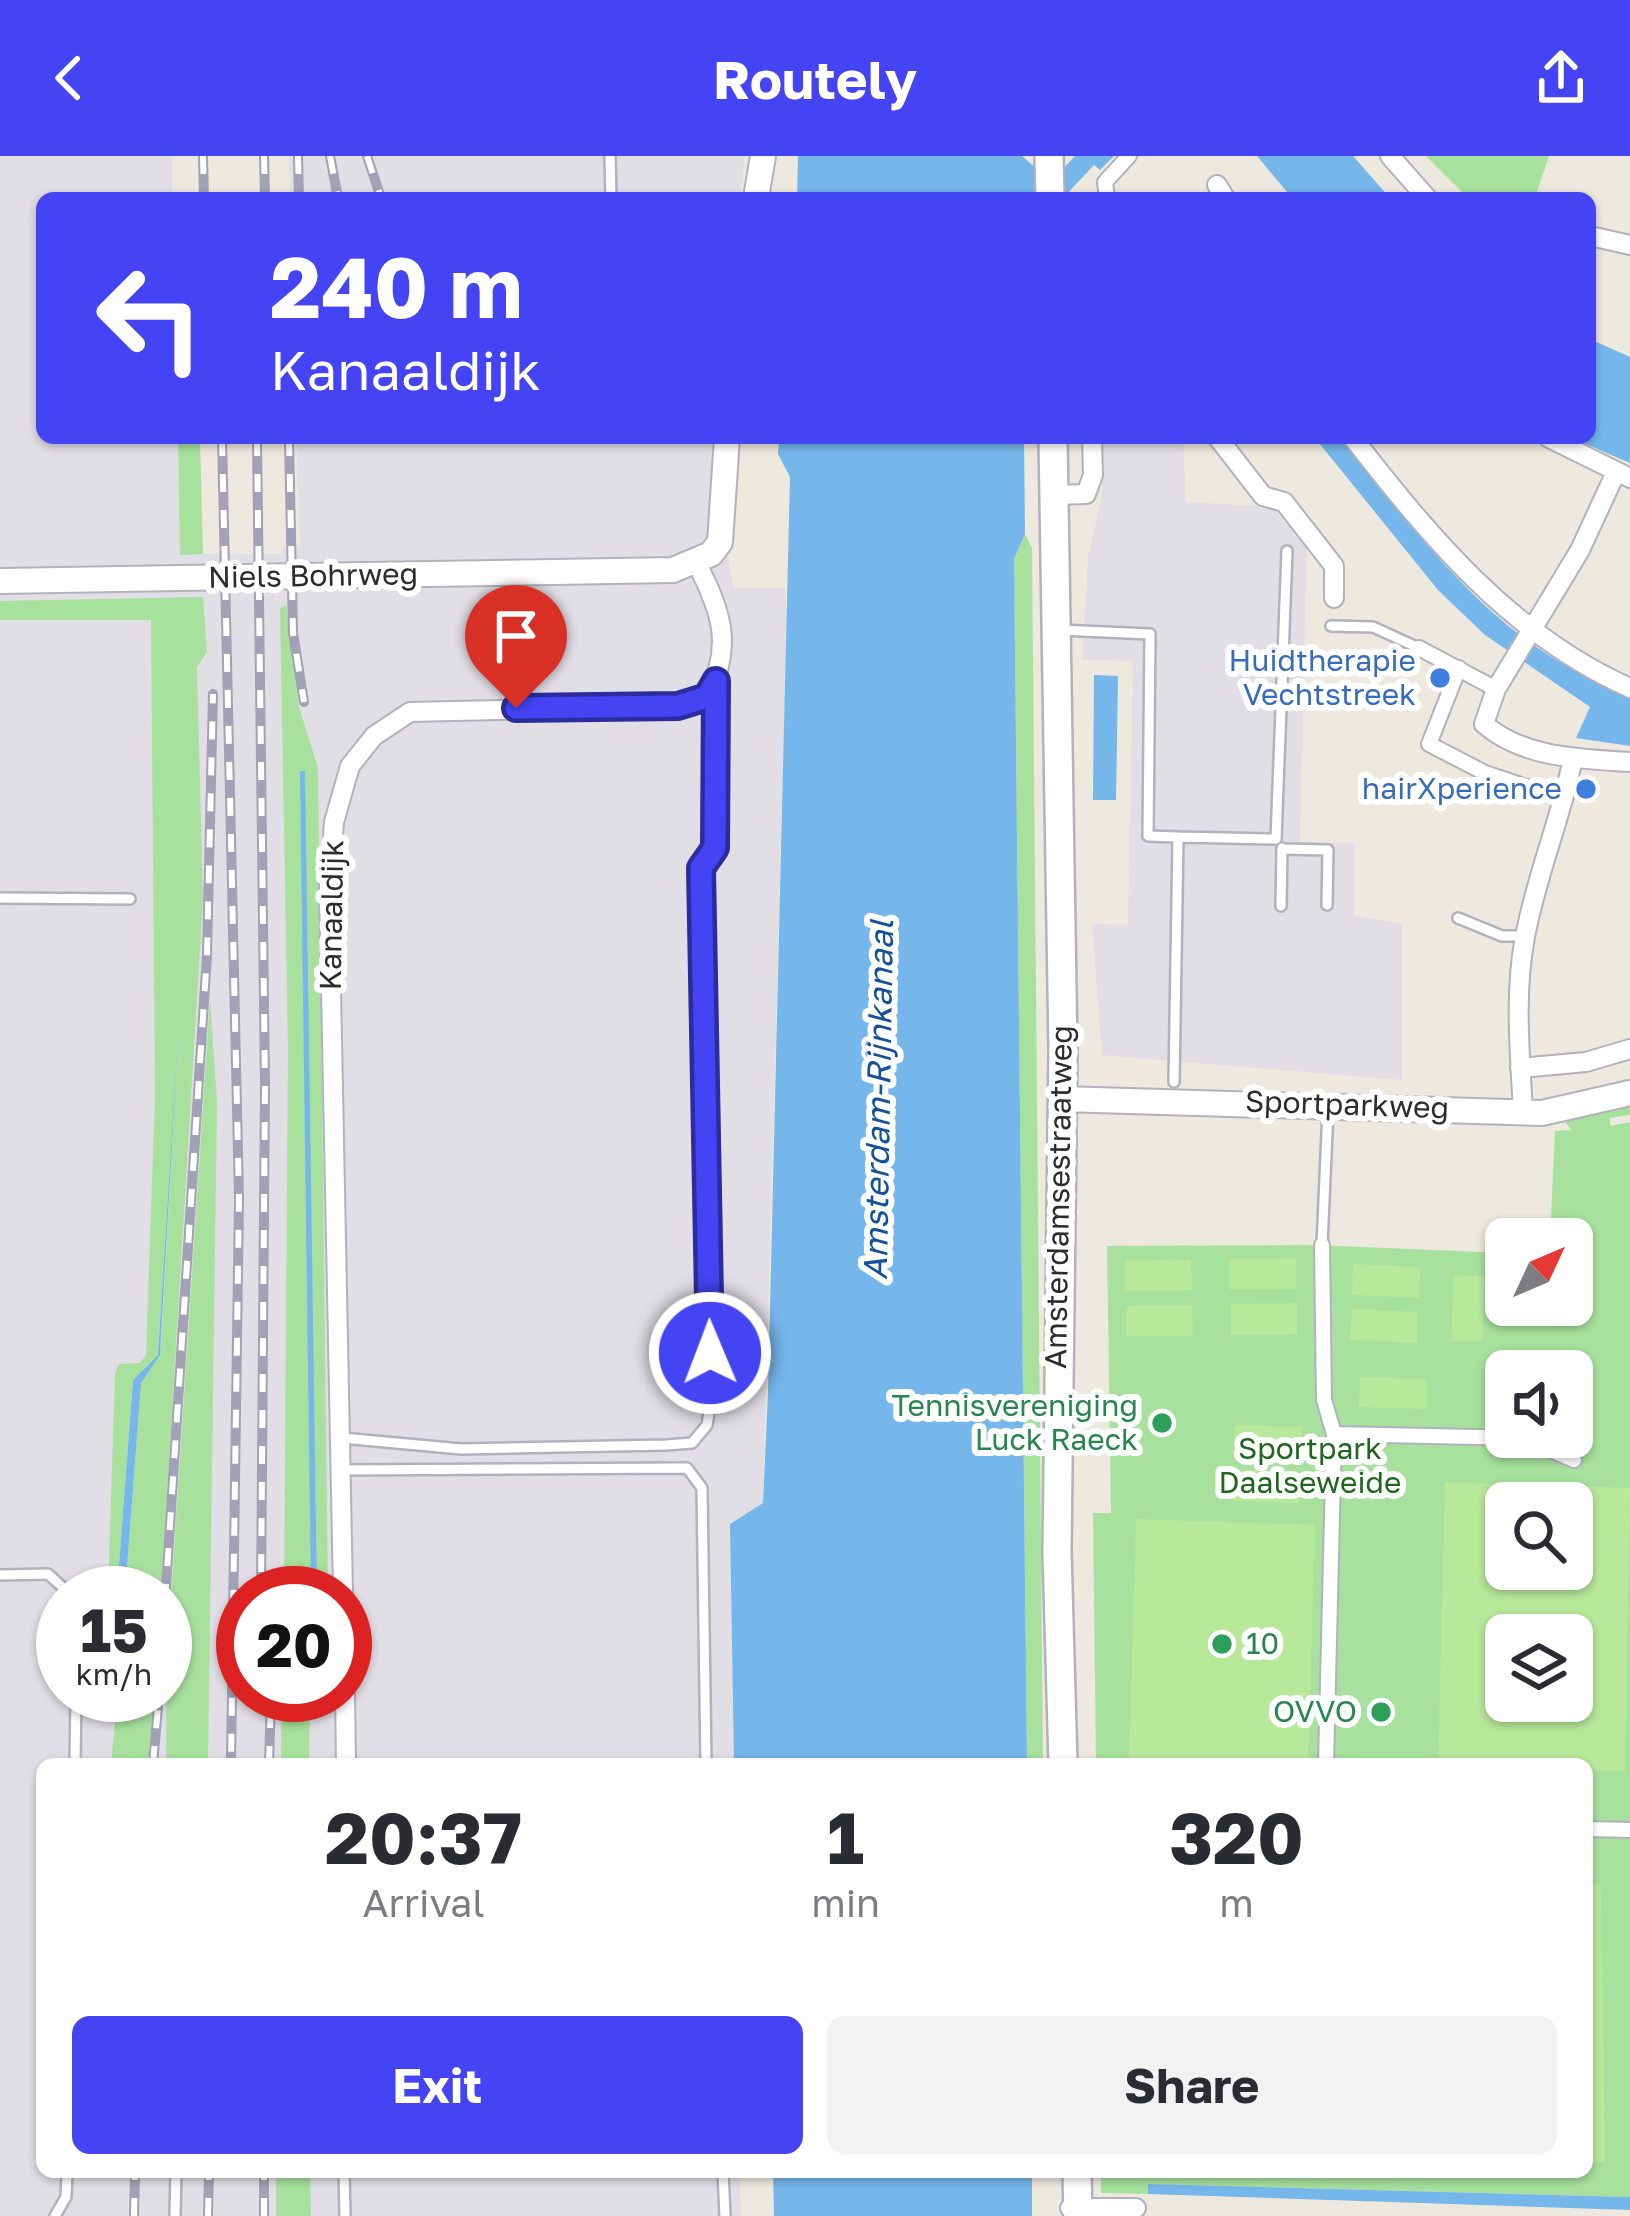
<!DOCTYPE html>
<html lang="en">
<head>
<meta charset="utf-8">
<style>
  body { margin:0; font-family:"Golos Text",sans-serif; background:#f2f2f3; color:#2b2b33; height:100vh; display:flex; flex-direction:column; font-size:45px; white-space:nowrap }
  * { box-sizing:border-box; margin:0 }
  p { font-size:39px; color:#7c7c81 }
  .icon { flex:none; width:66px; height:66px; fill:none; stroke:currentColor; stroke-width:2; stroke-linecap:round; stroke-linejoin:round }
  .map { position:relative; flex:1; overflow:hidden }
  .side { position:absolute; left:36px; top:1602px; width:1557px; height:420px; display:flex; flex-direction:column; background:#fff; border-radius:18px; box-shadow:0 3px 9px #0004 }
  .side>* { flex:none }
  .top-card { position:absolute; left:36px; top:36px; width:1560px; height:252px; border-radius:18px; box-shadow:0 3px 9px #0004; background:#4444f4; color:#fff; overflow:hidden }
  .needle { width:78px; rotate:46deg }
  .controls { position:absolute; left:1485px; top:1062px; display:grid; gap:24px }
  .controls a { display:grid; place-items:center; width:108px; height:108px; border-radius:18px; background:#fff; box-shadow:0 3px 9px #0004; font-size:60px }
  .speed { position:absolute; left:36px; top:1410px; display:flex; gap:24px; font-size:60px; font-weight:700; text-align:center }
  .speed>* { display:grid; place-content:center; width:156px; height:156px; border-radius:50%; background:#fff; box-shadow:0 3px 9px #0004; line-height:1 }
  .speed small { font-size:30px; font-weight:400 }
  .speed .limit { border:18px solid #d22; background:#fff; color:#111 }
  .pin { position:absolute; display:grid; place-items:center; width:102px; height:102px; color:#fff; margin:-123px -51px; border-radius:50% 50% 50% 0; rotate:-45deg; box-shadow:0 0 12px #0007 }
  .pin .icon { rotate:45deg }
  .me { position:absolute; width:132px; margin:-66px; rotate:359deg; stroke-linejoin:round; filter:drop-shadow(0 0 9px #0008) }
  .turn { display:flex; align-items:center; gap:42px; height:252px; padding:0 36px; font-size:54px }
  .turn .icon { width:156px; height:156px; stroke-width:2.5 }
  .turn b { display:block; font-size:84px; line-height:102px }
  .eta { display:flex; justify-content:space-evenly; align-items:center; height:204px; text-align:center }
  .eta b { font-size:72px; font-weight:700; line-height:84px }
  .cta { display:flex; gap:24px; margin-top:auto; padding:24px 36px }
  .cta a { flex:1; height:138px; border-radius:18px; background:#4444f4; color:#fff; font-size:48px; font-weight:700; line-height:138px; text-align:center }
  .cta a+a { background:#f2f2f3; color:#2b2b33 }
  header { display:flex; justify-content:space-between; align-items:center; height:156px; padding:0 36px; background:#4444f4; color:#fff; font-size:54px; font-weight:700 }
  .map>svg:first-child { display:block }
</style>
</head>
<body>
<header><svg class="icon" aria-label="back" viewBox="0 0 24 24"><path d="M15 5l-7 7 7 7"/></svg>Routely<svg class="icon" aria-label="share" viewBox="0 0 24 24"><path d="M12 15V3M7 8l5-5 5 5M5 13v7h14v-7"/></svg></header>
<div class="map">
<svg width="1630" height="2060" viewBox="0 0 1630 2060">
  <rect width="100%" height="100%" fill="#ede9de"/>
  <path fill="#e2dee6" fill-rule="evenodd" d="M0,0H172V42H42V282H178L180,398H281L283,390L300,389L296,282H720L724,383L734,432H785L787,469L763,1347L730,1368L734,1608H42V2016H740L741,2060H0ZM63,1437H165V1539H63ZM243,1437H345V1539H243Z
    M289,0H745L740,42H290Z
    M1100,282H1183L1186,346L1272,351L1307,392L1300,686L1355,687L1354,760L1402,768V924L1102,899L1092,768L1128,769L1133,505L1082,504L1088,401L1102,339Z"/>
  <path fill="#a7e19d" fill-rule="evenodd" d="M1426,0H1549L1535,42H1468Z
    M178,282H200L203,398L180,399Z
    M1025,378L1032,392L1043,1608H1027L1014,403Z
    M203,441L207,496L197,511L203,742L161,1437H125L141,1227L161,1192L180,848L158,1199L133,1224L117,1437H108L115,1217L119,1208L140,1207L146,1199L155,940L151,464H0V445Z
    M286,449L299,551L318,612L328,1437H317L304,615L311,1437H284L288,894L280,452Z
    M210,843L217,946L208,1608H166L167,1502Z
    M1630,946V959L1610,962V970L1630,966V2041L1149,2028L1148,2038L1101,2037V2016H1587V1608H1096L1093,1357H1111L1107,1090L1313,1089L1506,1097V1149H1572V1083H1550L1555,975L1571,974L1561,960ZM1506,1215H1572V1281H1506ZM1506,1347H1572V1413H1506ZM1506,1479H1572V1545H1506Z
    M118,1539H154L148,1608H111Z
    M282,1539H310L309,1608H281Z
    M276,2016H310L311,2060H276Z"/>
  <path fill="#b8e899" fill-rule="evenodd" d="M1296,1102V1133L1230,1134L1229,1103Z
    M1191,1104L1192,1134L1125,1135V1105Z
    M1353,1108L1420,1111L1419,1142L1352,1139Z
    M1454,1119L1484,1120L1482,1186L1451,1185Z
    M1297,1147V1178L1231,1179L1230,1148Z
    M1192,1149L1193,1180H1126V1150Z
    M1352,1153L1418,1156L1417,1187L1350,1184Z
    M1360,1221L1427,1223L1426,1253L1359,1251Z
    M1235,1269L1302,1271L1301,1302L1234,1300Z
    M1234,1314L1300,1316L1299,1347L1233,1345Z
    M1445,1326L1630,1332L1625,1615L1587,1614V1608H1438ZM1506,1347H1572V1413H1506ZM1572,1479V1545H1506V1479Z
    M1136,1363L1315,1369L1308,1608H1129Z
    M1587,1728H1601L1605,2006H1587Z"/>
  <path fill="#75b6eb" d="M798,0H1022L1036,12L1061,15L1075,0H1114L1100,14L1094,9L1063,42H797Z
    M1257,0H1353L1390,42H1292Z
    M1590,183L1630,201V307L1572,282H1590Z
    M779,282H1024L1025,378L1014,403L1027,1608H734L730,1368L763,1347L768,1236L790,321L778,298Z
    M1315,282H1344C1421,386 1502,495 1630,539V590L1576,582L1590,551L1485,479L1438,434Z
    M1094,519L1118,520L1116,644H1093Z
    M300,615H305L317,1437H311Z
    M180,848L160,1199L141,1227L125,1437H117L133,1224L158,1199Z
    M773,2016H1032V2060H774Z
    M1148,2028L1630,2041V2054L1148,2038Z"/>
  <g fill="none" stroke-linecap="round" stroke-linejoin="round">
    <g stroke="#b2b2be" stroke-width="14">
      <path id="service" d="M610,0L611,42
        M1331,470L1373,471L1419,492
        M1060,474L1150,478L1148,680L1178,681
        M516,552L517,518
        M1283,693L1328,694L1327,749
        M0,742L130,743
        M1281,750L1282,692
        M1458,762L1502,780H1525
        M1174,926L1178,681L1276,683L1287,395
        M1322,1089L1328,954
        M342,1282L461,1293L666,1289L692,1287L707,1269L711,1244L701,712L715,692V536
        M341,1314L687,1312L702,1332L706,1608
        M0,1419L48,1418L69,1437
        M75,1608L76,1539
        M344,2016L345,2060
        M723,2016L725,2060
        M55,2060L66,2041L67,2016
        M175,2060L176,2016"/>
    </g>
    <g stroke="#b2b2be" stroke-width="18">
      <path id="pedestrian" d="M1107,42L1105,26L1129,0
        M1419,492L1496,533
        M1459,512L1429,588L1485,617L1565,644
        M1322,1089L1324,1244L1334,1278L1326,1608
        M1334,1278L1523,1282L1574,1304
        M1587,1673L1630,1674"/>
    </g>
    <g stroke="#b2b2be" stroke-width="22">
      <path id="minor" d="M1390,0L1427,42
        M1217,29L1225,42
        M1590,80L1630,89
        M1218,282L1263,340L1284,346L1334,410V442
        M1353,282C1430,381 1512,480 1630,532
        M1549,282L1630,322
        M1616,316L1580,394L1496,533L1484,568C1523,602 1580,603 1630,606
        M1054,339L1086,338L1093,319L1092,282
        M1520,912L1586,906L1630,893
        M1523,956C1520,899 1514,838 1525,781C1536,720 1561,663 1573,602
        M343,1437L329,732L334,666L350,610L374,580L410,556L678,550L707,541C734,490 721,454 696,406
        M345,1539L346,1608
        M1070,2052H1136"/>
    </g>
    <g stroke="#b2b2be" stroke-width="28">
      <path id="tertiary" d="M756,42L763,0
        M0,425L673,414L711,398L720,386L727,282
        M1061,943L1542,957L1630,937"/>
    </g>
    <g stroke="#b2b2be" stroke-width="32">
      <path id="secondary" d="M1049,0L1050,42
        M1053,282L1063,894L1057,1396L1063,1608
        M1077,2016L1078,2060"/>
    </g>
    <use href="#service" stroke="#fff" stroke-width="9"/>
    <use href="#pedestrian" stroke="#fff" stroke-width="14"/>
    <use href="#minor" stroke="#fff" stroke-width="18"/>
    <use href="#tertiary" stroke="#fff" stroke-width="24"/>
    <use href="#secondary" stroke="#fff" stroke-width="27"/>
    <g stroke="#a2a1b5" stroke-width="10">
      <path id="rail" d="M203,0L204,42
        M264,0L265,42
        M298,0L299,42
        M330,0L338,42
        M367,0L381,42
        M222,282L239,1042L231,1608
        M257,282L265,929L261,1437
        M289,282L293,477L304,546
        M165,1446L207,799L213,538
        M153,1608L159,1539
        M269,1608L271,1539
        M134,2060L135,2016
        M208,2060L209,2016
        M264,2060V2016"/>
    </g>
    <use href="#rail" stroke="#fff" stroke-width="6" stroke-dasharray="18" stroke-linecap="butt"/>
  </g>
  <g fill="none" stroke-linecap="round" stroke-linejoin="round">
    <g stroke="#2c2c9f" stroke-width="30">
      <path id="route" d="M516,552L678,550L707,541L716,525L715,692L701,712L710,1197"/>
    </g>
    <use href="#route" stroke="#4444f4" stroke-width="21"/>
  </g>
  <g fill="#3f7fe0" stroke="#fff" stroke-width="4.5">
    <circle cx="1440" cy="522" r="12"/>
    <circle cx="1586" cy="633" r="12"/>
  </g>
  <g fill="#2e9e5b" stroke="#fff" stroke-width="4.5">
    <circle cx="1162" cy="1267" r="12"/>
    <circle cx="1222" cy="1488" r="12"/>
    <circle cx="1381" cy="1556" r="12"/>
  </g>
  <g text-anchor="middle" stroke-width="12" stroke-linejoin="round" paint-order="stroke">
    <g font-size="30" fill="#2c2c2c" stroke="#fff">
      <text transform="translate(313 420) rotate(-1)" y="10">Niels Bohrweg</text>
      <text transform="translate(332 759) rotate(-89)" y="10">Kanaaldijk</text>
      <text transform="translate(1347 949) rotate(2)" y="10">Sportparkweg</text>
      <text transform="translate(1059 1041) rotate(-89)" y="10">Amsterdamsestraatweg</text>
    </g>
    <g font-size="30" fill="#366cbe" stroke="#fff" text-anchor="end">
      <text x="1416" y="515">Huidtherapie<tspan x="1416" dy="34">Vechtstreek</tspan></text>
      <text x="1562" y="643">hairXperience</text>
    </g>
    <g font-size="30" fill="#27864d" stroke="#fff" text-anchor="end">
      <text x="1138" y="1260">Tennisvereniging<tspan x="1138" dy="34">Luck Raeck</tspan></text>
      <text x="1246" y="1498" text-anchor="start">10</text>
      <text x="1357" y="1566">OVVO</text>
    </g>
    <g font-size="30" fill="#1f671d" stroke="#fff">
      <text x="1310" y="1303">Sportpark<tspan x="1310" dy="34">Daalseweide</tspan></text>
    </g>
    <g font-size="33" font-style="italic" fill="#125199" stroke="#fff">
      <text transform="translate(878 944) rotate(-89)" y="12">Amsterdam-Rijnkanaal</text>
    </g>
  </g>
</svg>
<div class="controls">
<a><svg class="needle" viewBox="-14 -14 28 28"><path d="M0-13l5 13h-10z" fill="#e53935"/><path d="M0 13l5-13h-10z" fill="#7c7c81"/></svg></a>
<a><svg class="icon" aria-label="sound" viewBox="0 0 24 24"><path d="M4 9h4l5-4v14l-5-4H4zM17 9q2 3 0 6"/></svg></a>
<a><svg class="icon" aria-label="search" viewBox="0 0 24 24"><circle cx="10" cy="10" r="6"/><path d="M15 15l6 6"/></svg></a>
<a><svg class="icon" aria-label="layers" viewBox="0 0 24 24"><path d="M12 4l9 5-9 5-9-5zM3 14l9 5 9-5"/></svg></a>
</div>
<div class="speed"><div>15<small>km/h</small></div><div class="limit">20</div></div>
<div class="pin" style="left:516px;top:552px;background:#d93025"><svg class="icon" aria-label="arrive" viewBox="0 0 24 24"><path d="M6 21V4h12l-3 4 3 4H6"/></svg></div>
<svg class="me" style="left:710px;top:1197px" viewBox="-20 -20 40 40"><circle r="17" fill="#4444f4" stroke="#fff" stroke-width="3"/><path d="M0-11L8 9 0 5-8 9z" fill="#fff"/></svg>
<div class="top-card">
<div class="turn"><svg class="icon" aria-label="left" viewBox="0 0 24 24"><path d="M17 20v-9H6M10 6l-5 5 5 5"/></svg><div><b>240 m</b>Kanaaldijk</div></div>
</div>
<section class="side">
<div class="eta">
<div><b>20:37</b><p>Arrival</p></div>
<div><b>1</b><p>min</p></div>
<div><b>320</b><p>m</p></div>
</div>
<div class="cta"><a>Exit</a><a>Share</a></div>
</section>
</div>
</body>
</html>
